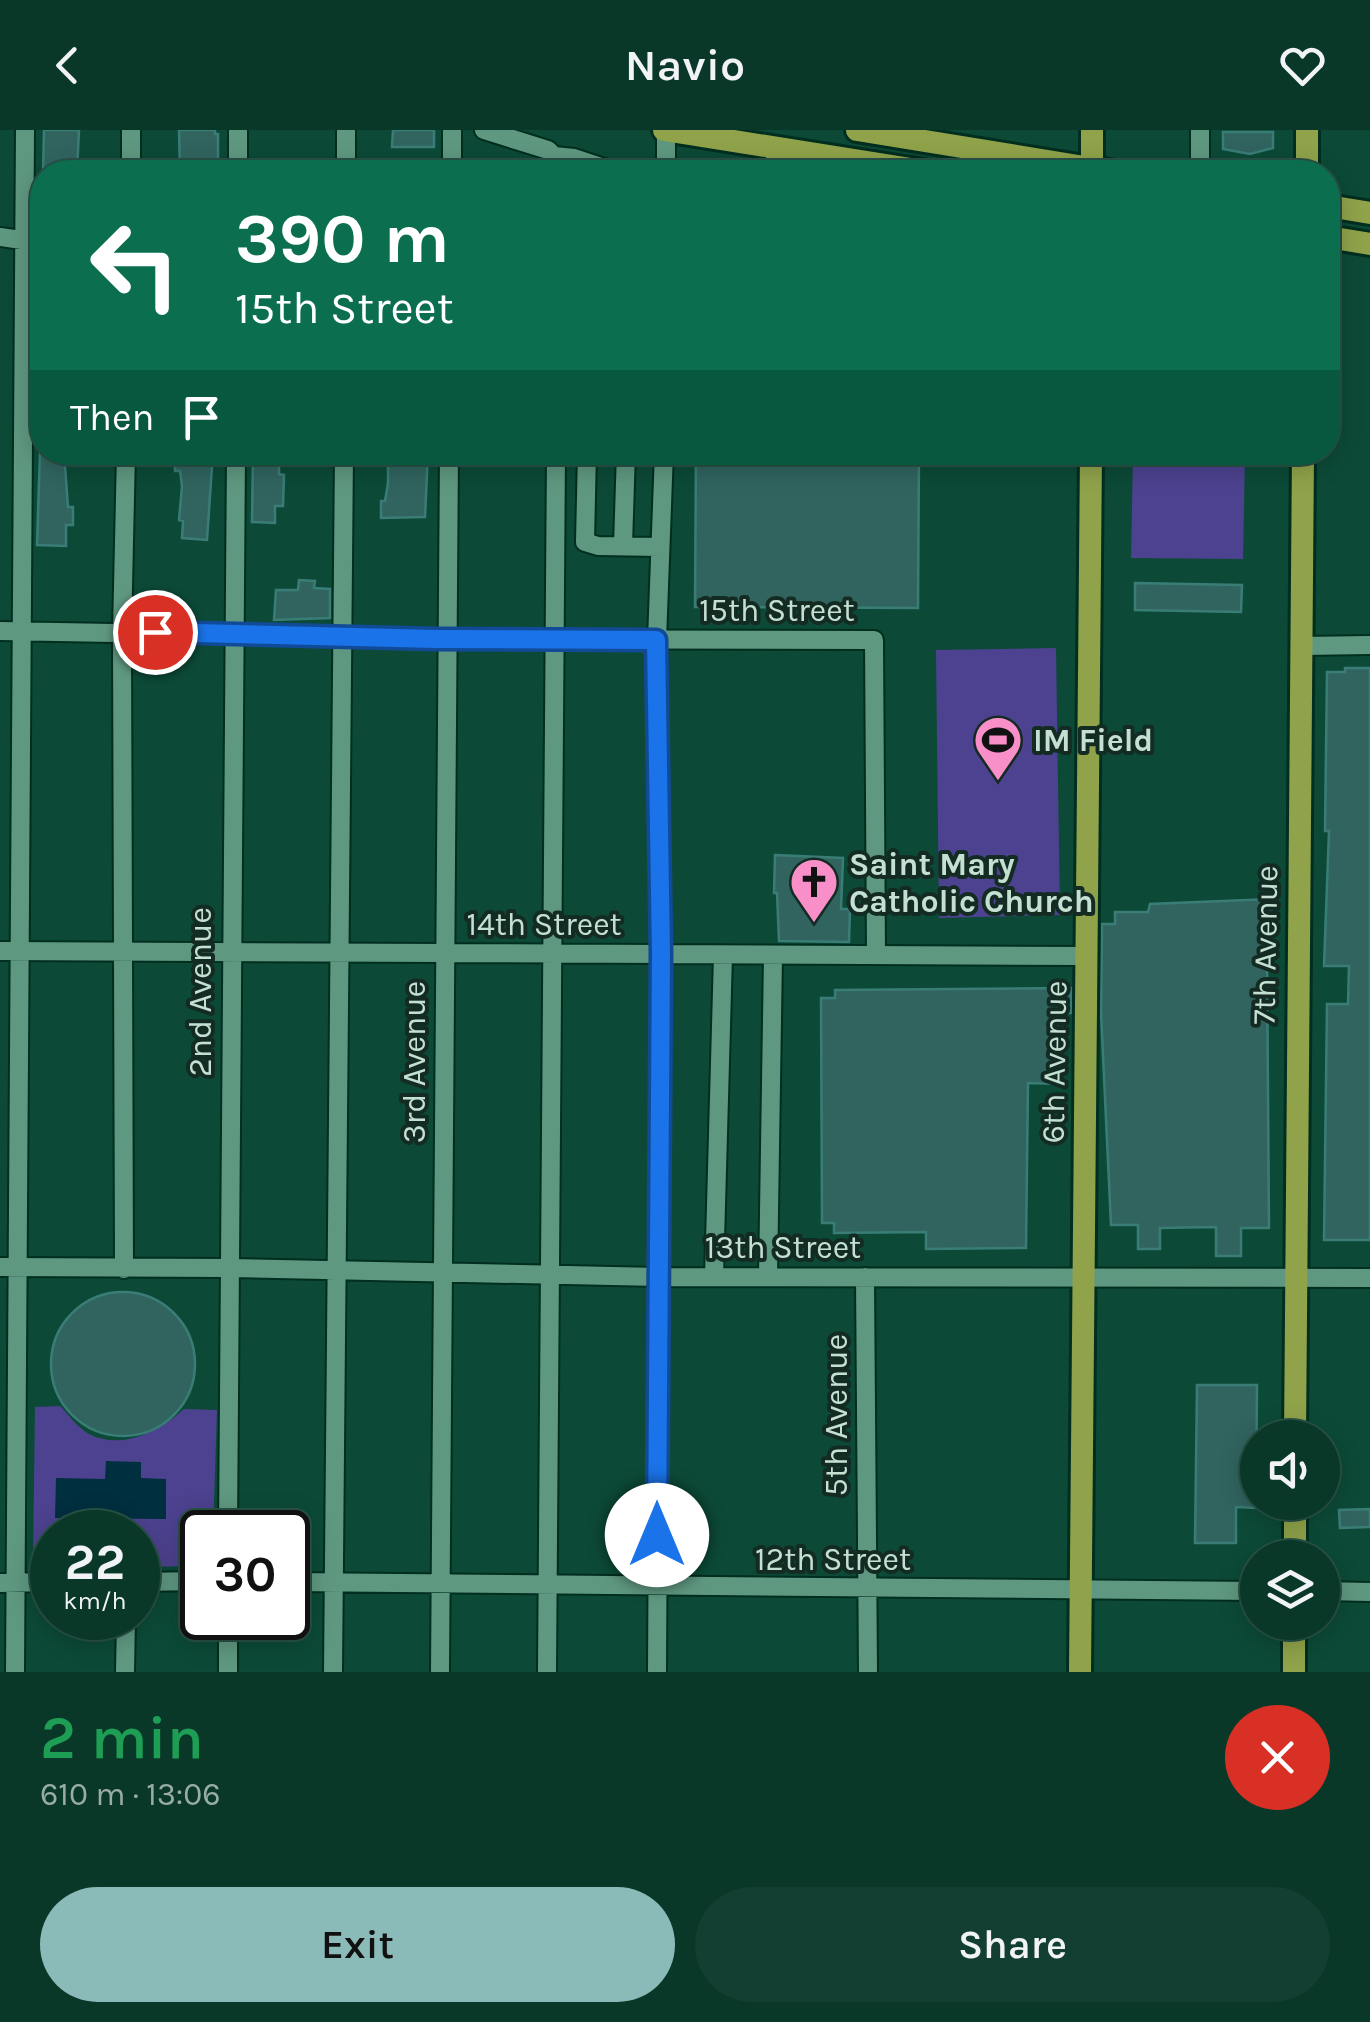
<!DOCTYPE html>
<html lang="en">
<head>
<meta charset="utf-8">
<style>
  body { margin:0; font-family:Karla,sans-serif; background:#123f31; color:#f1f3f6; height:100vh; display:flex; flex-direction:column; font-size:38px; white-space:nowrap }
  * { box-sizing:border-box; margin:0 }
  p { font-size:32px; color:#99aca8 }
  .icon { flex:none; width:55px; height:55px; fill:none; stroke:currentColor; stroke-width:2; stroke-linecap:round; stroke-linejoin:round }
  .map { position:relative; height:1542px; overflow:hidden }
  .drawer { display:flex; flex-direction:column; background:#093829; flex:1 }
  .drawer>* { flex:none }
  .banner { position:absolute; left:30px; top:30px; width:1310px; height:305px; border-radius:40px; box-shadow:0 5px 25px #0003,0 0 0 2px #295246; background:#0b6e4f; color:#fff; overflow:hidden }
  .fabs { position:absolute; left:1240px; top:1290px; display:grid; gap:20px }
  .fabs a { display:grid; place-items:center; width:100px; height:100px; border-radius:50%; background:#093829; box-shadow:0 5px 25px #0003,0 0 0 2px #295246; font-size:50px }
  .speed { position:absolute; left:30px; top:1380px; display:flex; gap:20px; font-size:50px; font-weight:700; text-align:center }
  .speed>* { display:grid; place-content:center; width:130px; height:130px; border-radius:50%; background:#093829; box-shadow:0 5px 25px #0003,0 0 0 2px #295246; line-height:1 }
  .speed small { font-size:25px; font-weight:400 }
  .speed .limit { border:5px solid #111; border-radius:15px; background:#fff; color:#111 }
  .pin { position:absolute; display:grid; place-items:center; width:85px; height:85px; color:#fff; margin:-42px; border:5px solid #fff; border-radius:50%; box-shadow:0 2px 10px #0007 }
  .me { position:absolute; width:110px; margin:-55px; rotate:0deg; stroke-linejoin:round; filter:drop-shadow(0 0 8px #0008) }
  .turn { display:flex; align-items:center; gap:35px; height:210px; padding:0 40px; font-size:45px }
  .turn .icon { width:130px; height:130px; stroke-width:2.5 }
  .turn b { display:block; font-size:70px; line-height:85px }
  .then { display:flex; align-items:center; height:95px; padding:0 40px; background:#0003; gap:20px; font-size:38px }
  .round { display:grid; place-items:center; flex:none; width:105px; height:105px; border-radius:52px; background:#123f31 }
  .head { display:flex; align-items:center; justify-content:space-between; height:170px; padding:0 40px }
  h1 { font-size:60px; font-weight:600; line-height:75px; color:#1e9e55 }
  .action { display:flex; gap:20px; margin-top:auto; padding:20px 40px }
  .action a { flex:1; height:115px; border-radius:60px; background:#8bbbb9; color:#111; font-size:40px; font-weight:600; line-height:115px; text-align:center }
  .action a+a { background:#123f31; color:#f1f3f6 }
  header { display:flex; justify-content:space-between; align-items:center; height:130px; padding:0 40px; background:#093829; font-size:45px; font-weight:600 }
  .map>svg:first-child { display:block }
</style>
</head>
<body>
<header><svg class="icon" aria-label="back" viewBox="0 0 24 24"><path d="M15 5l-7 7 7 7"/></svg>Navio<svg class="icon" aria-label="heart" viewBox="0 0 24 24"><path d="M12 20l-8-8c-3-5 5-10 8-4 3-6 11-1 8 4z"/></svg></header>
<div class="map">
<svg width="1370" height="1542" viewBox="0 0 1370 1542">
  <rect width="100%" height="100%" fill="#0c4a37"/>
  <path fill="#4d428f" d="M1133,323H1245L1243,429L1131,428Z
    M1056,518L1060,785L939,788L936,520Z
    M60,1276C69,1285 78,1298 89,1304C122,1321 160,1301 184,1279L217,1280L213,1402H202V1436L138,1437V1402H52V1438L39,1439L33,1429L35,1277Z"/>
  <path fill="#002f3f" d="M106,1331L141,1332V1348L166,1349V1389L55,1388L56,1348L105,1349Z"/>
  <path fill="#31645f" stroke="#3a7d77" stroke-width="2.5" d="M44,0H79L77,42H43Z
    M179,0H215V4H218V42H180Z
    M393,0H434V17H392Z
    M1223,2H1273V18L1250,24L1223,19Z
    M40,322H64L68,377H73V395H66V416L37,415Z
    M175,322H213L207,410L182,408L183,391L179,390L182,356L180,341H175Z
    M253,322H279V344L284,345L283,376H275V393L252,392Z
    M388,322H428L425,387L381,388V371H385L388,353Z
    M696,322H919L918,478L695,477Z
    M299,450L315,451L314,458L330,459V488L274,490L276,460H298Z
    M1135,453L1242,455L1241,482L1135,480Z
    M1345,538H1370V1110H1324L1327,874H1348L1349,836H1324L1329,701H1325L1327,542H1345Z
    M775,725L843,728L841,779H850L849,812L779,811L777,763H774Z
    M1271,769L1273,825L1267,827L1269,1098H1241V1126H1216V1097L1160,1098V1119H1138V1095H1111L1101,883L1102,794H1115V782H1148L1150,774Z
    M1071,858V883H1057L1058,954L1028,953L1026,1118L926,1119V1102L834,1103V1093H822L821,868H835V860Z
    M51 1234a72 72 0 1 1 144 0a72 72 0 1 1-144 0Z
    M1197,1255H1257L1256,1378L1236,1377V1413H1195Z
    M1370,1379V1397L1340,1398L1339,1380Z"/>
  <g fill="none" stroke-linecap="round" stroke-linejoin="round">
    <g stroke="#002e1f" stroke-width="22">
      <path id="minor" d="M484,0L548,20L554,26L560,42
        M666,0V42
        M554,26L574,28L616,42
        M131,42V0
        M238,42V0
        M346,42V0
        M452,42V0
        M775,42V18
        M1200,42V0
        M0,107L42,113
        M587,322L585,412L598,416L660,417
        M623,415L626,322
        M0,501L446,509L874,510L876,825
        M1301,516L1370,515
        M0,821L1088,826
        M0,1137L230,1138L659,1147L1370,1148
        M124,1139L122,502L126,322
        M714,1147L723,825
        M768,1147L773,825
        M865,1147L868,1542
        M228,1402L236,322
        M138,1452L202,1451
        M288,1452L1258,1461
        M0,1453L52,1452
        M1322,1461L1370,1462
        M228,1488V1542
        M15,1542L25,0
        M125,1542L126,1488
        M333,1542L344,322
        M440,1542L449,322
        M547,1542L556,322
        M657,1542L661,824L657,510L664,322"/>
    </g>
    <g stroke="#002e1f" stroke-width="28">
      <path id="major" d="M664,0L930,42
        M857,0L1115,42
        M1092,42V0
        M1307,42V0
        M1328,76L1370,83
        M1328,107L1370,114
        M1295,1308L1303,322
        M1295,1428V1372
        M1080,1542L1091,322
        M1294,1542V1492"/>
    </g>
    <use href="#minor" stroke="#5f9881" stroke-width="18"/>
    <use href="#major" stroke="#90a34a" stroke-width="22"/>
  </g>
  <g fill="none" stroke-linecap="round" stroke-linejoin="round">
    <g stroke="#114b97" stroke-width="25">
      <path id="route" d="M155,502L436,509L656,510L661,824L657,1405"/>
    </g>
    <use href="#route" stroke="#1a73e8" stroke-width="18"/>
  </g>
  <defs>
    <g id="stadium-pin" transform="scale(2.5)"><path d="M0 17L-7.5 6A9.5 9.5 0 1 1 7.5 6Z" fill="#f98fc9" stroke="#132b22"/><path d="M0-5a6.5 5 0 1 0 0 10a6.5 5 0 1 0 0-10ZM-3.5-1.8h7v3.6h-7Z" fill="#111"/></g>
    <g id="church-pin" transform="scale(2.5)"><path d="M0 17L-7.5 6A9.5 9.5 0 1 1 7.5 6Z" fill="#f98fc9" stroke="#132b22"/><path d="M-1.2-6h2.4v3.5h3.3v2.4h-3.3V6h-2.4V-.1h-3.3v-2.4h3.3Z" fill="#111"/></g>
  </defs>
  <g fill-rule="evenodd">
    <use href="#stadium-pin" x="998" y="610"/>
    <use href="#church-pin" x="814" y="752"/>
  </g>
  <g text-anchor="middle" stroke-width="8" stroke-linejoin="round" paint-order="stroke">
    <g font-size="32" fill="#c3e0d3" stroke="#132b22">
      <text x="777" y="491">15th Street</text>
      <text x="544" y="805">14th Street</text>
      <text transform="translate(1265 815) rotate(-89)" y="11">7th Avenue</text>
      <text transform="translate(200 862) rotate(-90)" y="11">2nd Avenue</text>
      <text transform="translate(414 932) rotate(-90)" y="11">3rd Avenue</text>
      <text transform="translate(1054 932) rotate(-89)" y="11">6th Avenue</text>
      <text x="783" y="1128">13th Street</text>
      <text transform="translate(836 1285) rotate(-90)" y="11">5th Avenue</text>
      <text x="833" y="1440">12th Street</text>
    </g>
    <g font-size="32" font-weight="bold" fill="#c3e0d3" stroke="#132b22" text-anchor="start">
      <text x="1033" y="621">IM Field</text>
      <text x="849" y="745">Saint Mary<tspan x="849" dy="37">Catholic Church</tspan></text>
    </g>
  </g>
</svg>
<div class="fabs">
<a><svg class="icon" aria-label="sound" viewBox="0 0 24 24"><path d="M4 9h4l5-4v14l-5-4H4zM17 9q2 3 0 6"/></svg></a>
<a><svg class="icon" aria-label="layers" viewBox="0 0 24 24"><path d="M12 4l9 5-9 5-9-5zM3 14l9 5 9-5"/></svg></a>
</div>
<div class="speed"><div>22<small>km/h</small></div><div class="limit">30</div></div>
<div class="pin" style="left:155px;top:502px;background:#d93025"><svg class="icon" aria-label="arrive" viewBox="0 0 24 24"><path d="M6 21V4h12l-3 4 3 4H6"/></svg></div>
<svg class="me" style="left:657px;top:1405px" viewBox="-20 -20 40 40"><circle r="19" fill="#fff"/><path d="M0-13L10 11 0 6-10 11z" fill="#1a73e8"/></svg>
<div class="banner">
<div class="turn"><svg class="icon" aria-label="left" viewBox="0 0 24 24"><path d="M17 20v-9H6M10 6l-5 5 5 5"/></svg><div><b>390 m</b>15th Street</div></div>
<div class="then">Then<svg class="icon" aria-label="arrive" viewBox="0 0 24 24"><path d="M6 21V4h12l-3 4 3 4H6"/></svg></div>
</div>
</div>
<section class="drawer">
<div class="head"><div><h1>2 min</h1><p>610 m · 13:06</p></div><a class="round" style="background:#d93025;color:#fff"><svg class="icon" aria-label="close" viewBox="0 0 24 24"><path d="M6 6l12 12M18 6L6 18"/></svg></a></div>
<div class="action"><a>Exit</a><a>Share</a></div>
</section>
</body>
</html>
